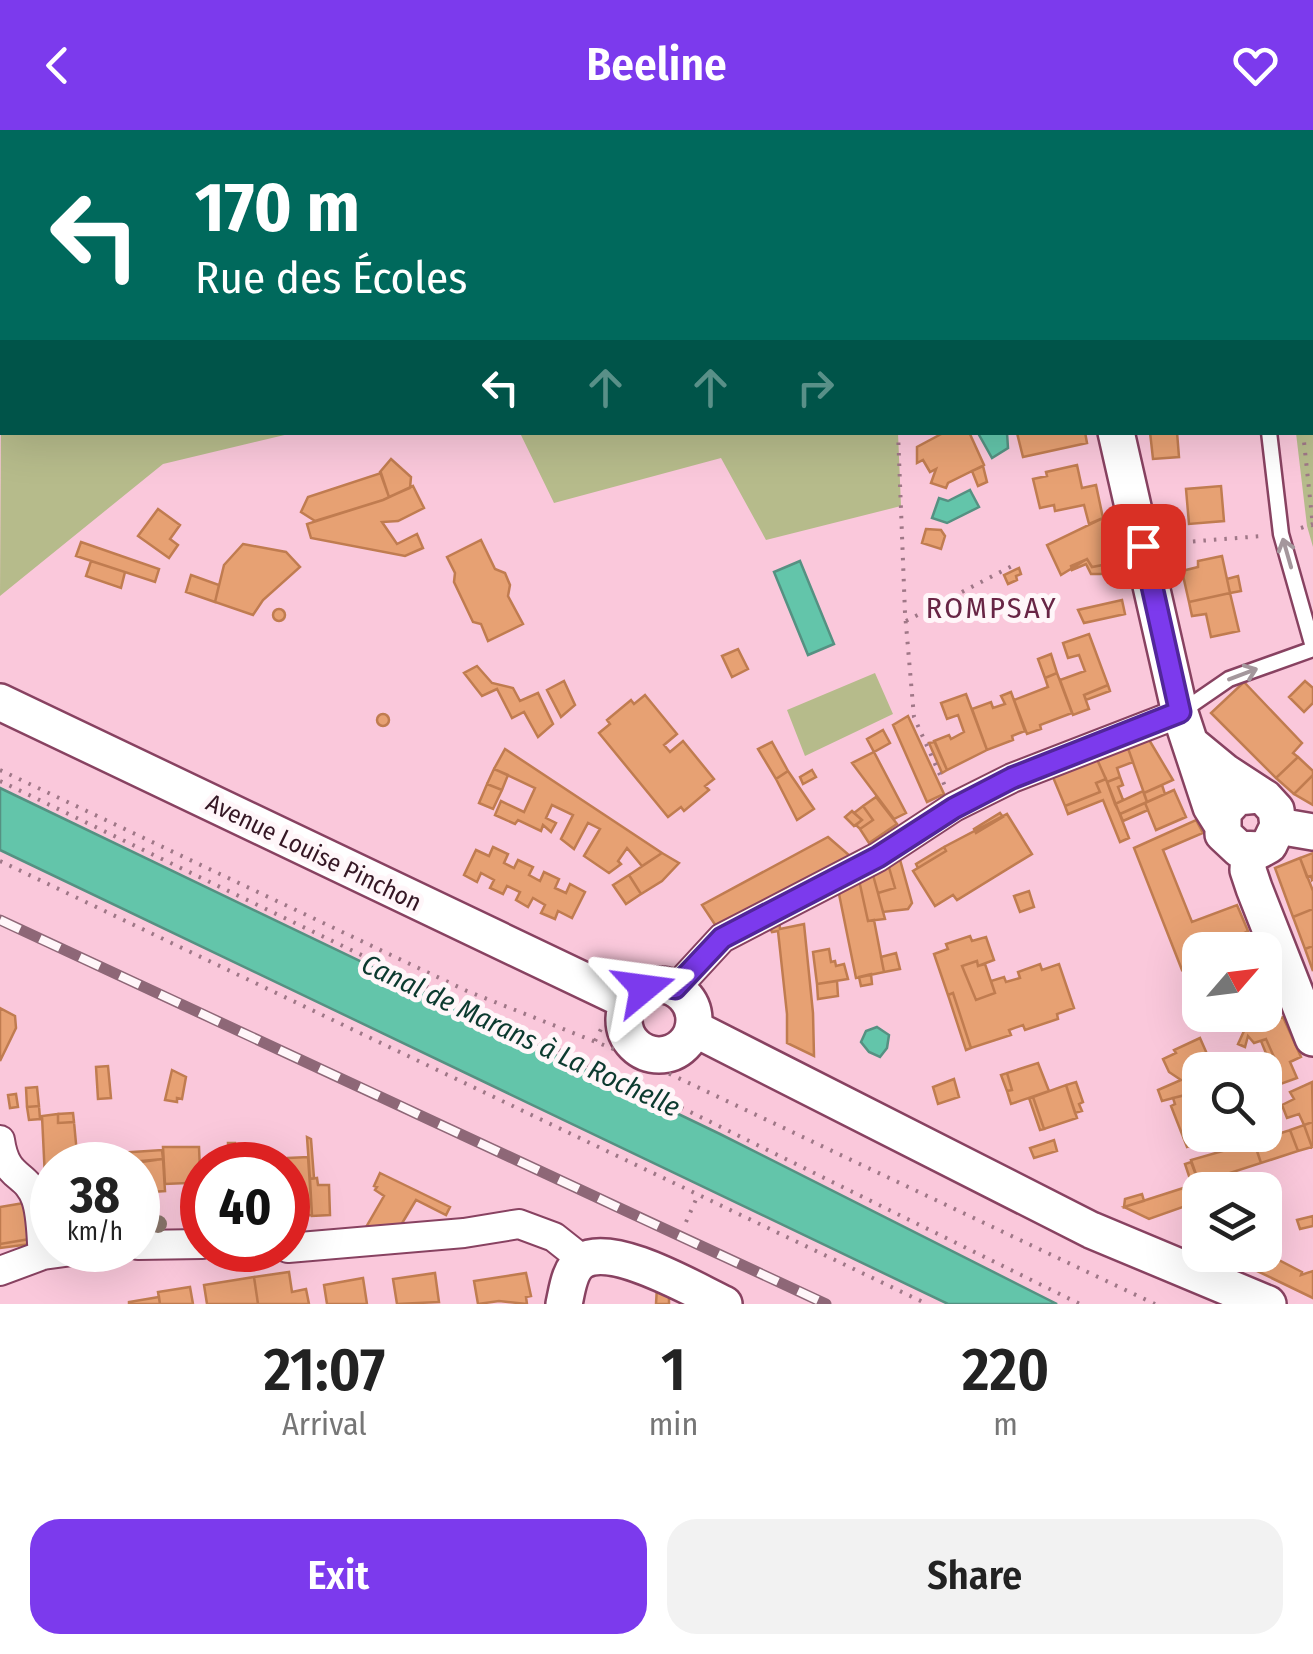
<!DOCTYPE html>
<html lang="en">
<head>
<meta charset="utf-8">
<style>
  body { margin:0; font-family:"Fira Sans Condensed",sans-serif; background:#f2f2f2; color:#222; height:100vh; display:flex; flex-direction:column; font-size:38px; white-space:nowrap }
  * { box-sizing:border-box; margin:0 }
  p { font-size:32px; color:#767676 }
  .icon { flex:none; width:55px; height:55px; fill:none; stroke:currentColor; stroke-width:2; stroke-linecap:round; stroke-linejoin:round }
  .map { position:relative; height:1174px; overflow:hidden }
  .panel { display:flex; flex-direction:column; background:#fff; flex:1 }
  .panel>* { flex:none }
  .top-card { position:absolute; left:0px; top:0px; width:1315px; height:305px; box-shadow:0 10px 40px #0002; background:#00695c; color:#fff; overflow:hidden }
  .needle { width:65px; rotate:62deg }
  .fabs { position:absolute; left:1182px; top:802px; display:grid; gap:20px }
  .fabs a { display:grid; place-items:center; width:100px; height:100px; border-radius:20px; background:#fff; box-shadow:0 10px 40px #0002; font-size:50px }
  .speed { position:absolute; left:30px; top:1012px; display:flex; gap:20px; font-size:50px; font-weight:700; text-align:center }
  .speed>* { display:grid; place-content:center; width:130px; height:130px; border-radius:50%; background:#fff; box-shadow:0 10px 40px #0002; line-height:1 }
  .speed small { font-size:25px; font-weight:400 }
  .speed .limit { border:15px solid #d22; background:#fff; color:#111 }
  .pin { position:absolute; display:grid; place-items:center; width:85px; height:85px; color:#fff; margin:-42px; border-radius:20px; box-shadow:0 5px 15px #0006 }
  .me { position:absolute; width:110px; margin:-55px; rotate:74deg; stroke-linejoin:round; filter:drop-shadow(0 0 8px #0008) }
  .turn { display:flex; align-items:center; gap:35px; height:210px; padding:0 30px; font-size:45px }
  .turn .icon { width:130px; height:130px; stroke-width:2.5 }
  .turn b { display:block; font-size:70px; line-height:85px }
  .lanes { display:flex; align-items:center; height:95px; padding:0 30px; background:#0003; justify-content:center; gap:50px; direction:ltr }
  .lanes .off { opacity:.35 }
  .eta { display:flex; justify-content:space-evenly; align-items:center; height:170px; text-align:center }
  .eta b { font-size:60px; font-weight:600; line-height:70px }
  .action { display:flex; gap:20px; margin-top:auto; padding:20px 30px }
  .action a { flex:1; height:115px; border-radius:30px; background:#7c3aed; color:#fff; font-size:40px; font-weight:600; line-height:115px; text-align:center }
  .action a+a { background:#f2f2f2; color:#222 }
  header { display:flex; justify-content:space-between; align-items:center; height:130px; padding:0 30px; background:#7c3aed; color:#fff; font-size:45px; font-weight:600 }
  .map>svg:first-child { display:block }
</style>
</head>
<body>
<header><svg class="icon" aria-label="back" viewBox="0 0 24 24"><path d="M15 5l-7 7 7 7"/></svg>Beeline<svg class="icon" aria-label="heart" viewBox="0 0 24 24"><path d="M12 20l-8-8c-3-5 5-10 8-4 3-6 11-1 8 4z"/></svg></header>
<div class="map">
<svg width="1313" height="1174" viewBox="0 0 1313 1174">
  <rect width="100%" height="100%" fill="#fac8db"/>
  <path fill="#eeb8cd" d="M1069,0H1313V227L1312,2Z"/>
  <path fill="#b6bb8b" d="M2,107V302L293,303L163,334L0,466Z
    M1313,226V417L1307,396L1296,303L1312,302Z
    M520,303H898L901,376L766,410L721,328L554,373Z
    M875,543L893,584L805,626L787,580Z"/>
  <path fill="#63c5aa" stroke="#559182" stroke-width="2.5" d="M978,303H1007L1008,318L992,328Z
    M970,360L979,377L947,393L932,388L939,368L948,371Z
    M800,431L834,514L808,525L774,442Z
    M0,658L720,1004L1057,1174H948L0,720Z
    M877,897L889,905L887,918L880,927L869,922L861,912L866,901Z"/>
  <path fill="#e7a173" stroke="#c07c50" stroke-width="2.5" d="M453,0H529L530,2H453Z
    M1172,0H1230V2H1172Z
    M1230,0H1307L1308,2H1230Z
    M945,302H969L984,335L948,353L946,358L931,353L936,339L930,342L923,330L917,333V317Z
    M1085,302L1087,313L1023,327L1017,303Z
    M1150,302H1177L1179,327L1153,329Z
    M391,329L411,347L410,358L389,367L380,342Z
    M1077,335L1082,358L1096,355L1103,388L1089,394L1084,375L1055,381L1054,375L1040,378L1033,349L1047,346L1046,342Z
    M983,336L987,352L978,356L972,341Z
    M381,343L389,367L383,370L315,391L301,382L308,367Z
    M413,356L424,378L398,391L382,392L397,414L417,404L423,418L405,426L311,408L307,394L383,370Z
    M1221,356L1224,391L1189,394L1186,359Z
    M158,379L180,395L170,409L178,415L169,428L138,406Z
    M1103,388L1113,433L1092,437L1087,429L1061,445L1047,415Z
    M926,399L941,400L945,406L941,419L922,413Z
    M481,410L495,439L505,443L510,455L508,466L523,494L488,511L481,494L473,492L454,452L455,443L447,427Z
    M81,412L159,439L155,452L76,426Z
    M243,414L286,422L300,437L263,470L253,485L215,472L224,435Z
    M1222,426L1230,463L1189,472L1182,441L1198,437V431Z
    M1087,429L1092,437L1113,433L1116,444H1091L1086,434L1072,440L1071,436Z
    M91,431L125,442L121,458L86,446Z
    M1019,438L1021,444L1016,446L1017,450L1008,454L1004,445Z
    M191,445L219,455L215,472L186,462Z
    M1238,446L1241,461L1230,463L1227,449Z
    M1230,463L1239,501L1211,507L1206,484L1192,486L1189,472Z
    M1122,470L1125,484L1084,493L1078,480Z
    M273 485a6 6 0 1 1 12 0a6 6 0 1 1-12 0Z
    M1089,504L1108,555L1084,565L1089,579L1073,585L1060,550L1085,541L1079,525L1068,528L1063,513Z
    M738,519L748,539L732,547L722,526Z
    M1051,524L1057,543L1045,548L1038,529Z
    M477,536L492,553L513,558L520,571L538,563L553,594L538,607L524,582L512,588L497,559L482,566L464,543Z
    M1057,543L1072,583L1040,595L1041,599L1027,604L1014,570L1048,557L1045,548Z
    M564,551L575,575L561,587L547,560Z
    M1305,551L1313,558V573L1304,582L1289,567Z
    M1244,552L1302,613L1293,623L1298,627L1276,648L1211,583Z
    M1108,555L1110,561L1086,570L1084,565Z
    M1011,562L1025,601L1012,606L1013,610L987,620L972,579L991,572L993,578L1005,574L1001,566Z
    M966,564L987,620L947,640L934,611L949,605L951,609L964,602L958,585L947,589L941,573Z
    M645,565L677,604L664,615L670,622L683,611L714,649L705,656L709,660L684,681L681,677L668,687L599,603L610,594L607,590L631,570L634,574Z
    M377 590a6 6 0 1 1 12 0a6 6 0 1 1-12 0Z
    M908,586L944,664L927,672L893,595Z
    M883,600L890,613L874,622L867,609Z
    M1145,603L1173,650L1144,663L1125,610Z
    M1125,610L1133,632L1117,638L1120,647L1107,652L1094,622Z
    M772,612L788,641L776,649L758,619Z
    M935,612L947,640L942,643L929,613Z
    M505,619L662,723L642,736L627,718L618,731L621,734L609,743L584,726L600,699L588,693L574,719L561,709L573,685L552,675L546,688L556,693L551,702L543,695L541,701L518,690L515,694L495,685L501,671L524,682L535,658L494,639Z
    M874,622L906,683L894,689L852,633Z
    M1094,623L1106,649L1096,653L1100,662L1065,676L1050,640Z
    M1298,627L1313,641V645L1294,664L1276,648Z
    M494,639L508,645L502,660L487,654Z
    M812,640L816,647L803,654L800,647Z
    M788,641L814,679L797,690L776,649Z
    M1313,645V675L1294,664Z
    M1120,647L1123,655L1118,657L1123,670L1115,674L1107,652Z
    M1106,649L1129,708L1120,712L1103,670L1068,684L1065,676L1100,662L1096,653Z
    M487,654L502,660L493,679L479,673Z
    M1162,655L1165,664L1147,672L1144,663Z
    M1174,660L1186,687L1156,700L1145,673Z
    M1143,661L1147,672L1120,684L1115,674Z
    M876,667L897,694L869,713L860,699L873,690L863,676Z
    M1145,673L1148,680L1123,691L1120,684Z
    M863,676L873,690L860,699L856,695L862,690L854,683Z
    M852,681L862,690L854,696L845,687Z
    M1000,683L1003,687L976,703L974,699Z
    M1007,684L1032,724L957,770L953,765L935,776L913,741L946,721L944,717Z
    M1196,690L1203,703L1163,720L1192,792L1237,775L1248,801L1242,804L1245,810L1250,808L1255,820H1200V844L1196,834L1182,840L1134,718Z
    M828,707L850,726L716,796L702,775Z
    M493,717L508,724L504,733L514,738L518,730L533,737L529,745L540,751L544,742L559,749L555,758L566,763L570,754L585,762L572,788L558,781L555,789L541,783L545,775L533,768L528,777L516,770L520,762L507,756L503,764L490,758L494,750L481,743L477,752L464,745L476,720L489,726Z
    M944,717L946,721L918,738L916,734Z
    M662,723L679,733L662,751L641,764L629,745Z
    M1313,723V749L1312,750L1311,746L1307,747L1300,728Z
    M899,726L912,773L908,779L883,782L878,763L895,758L888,734Z
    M1300,728L1313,761V779L1293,787L1275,738Z
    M888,734L895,758L878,763L873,745Z
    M629,745L641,764L626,774L613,755Z
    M873,745L885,789L868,791L859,750Z
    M859,750L868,791L874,790L884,842L856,848L838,759Z
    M1029,761L1034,777L1020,782L1014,766Z
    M1313,779V816L1305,819L1293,787Z
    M779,790L780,799L804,794L813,883L814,926L787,913V884L778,801L772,802L769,796Z
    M970,806L972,811L986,807L994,830L978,836L977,831L962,836L976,870L995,863L991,851L1004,847L1006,852L1020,848L1018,842L1040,834L1042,840L1059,834L1074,878L1057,884L1058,889L1025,900L1023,895L1009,900L1011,905L971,918L953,863L948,865L934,824L948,819L946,814Z
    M1313,816V841L1305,819Z
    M829,819L831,832L835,831L836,836L844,834L848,849L817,854L813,822Z
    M896,823L900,839L884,842L881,827Z
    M977,831L978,836L985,834L995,863L976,870L962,836Z
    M871,844L872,854L861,856L859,847Z
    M837,851L838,866L818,869L817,854Z
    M953,863L971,918L966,920L948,865Z
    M0,878L15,886L16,898L0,931Z
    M1283,887L1301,927L1290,932L1297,948L1275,956L1268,940L1278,936L1266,909L1254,913L1248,906L1245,917L1238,914L1244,901Z
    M1200,908L1214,940H1200V961L1162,971L1158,960L1181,950L1169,942L1163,929L1176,923L1174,920Z
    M1266,909L1278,936L1272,938L1261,911Z
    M1218,930L1229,935L1227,940H1214L1212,933Z
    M1038,933L1049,961L1011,974L1007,961L1012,960L1007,943Z
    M108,936L111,968L98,969L96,937Z
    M172,940L186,947L182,969L177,968V972L165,970Z
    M1007,943L1012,960L1007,961L1001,945Z
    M954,949L959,967L938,974L933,957Z
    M1076,952L1083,972L1079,974L1082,981L1075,983L1066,955Z
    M1312,952L1313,992L1304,995L1299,984L1287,988L1282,975L1294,969L1290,962Z
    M1066,955L1077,988L1044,999L1033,967Z
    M37,957L39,976L27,977L26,958Z
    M1199,962L1200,1005H1220L1187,1017L1171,976L1175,974L1173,968Z
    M16,964L18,977L10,978L8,965Z
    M1033,967L1044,999L1040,1000L1029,968Z
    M39,976L40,989L29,990L27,977Z
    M73,983L74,992L58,993V984Z
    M58,984V993L74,992L78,1035H52V1048H45L42,986Z
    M1313,992V1016L1312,1017L1304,995Z
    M1304,995L1312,1017L1298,1021L1290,1000Z
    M1290,1000L1298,1021L1261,1033L1254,1012Z
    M307,1007L311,1009L314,1048L310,1049Z
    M1054,1010L1057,1021L1034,1028L1030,1018Z
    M1254,1012L1261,1033L1199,1053L1191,1030Z
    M228,1013H235L237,1035H229Z
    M163,1017H199L202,1087L190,1088L187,1053L165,1054Z
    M162,1020L163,1029L119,1033L118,1023Z
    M308,1027L312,1085L288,1087V1028Z
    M163,1029L165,1061L138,1063V1035H119Z
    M1191,1032L1199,1053L1192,1055L1185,1034Z
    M380,1043L450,1077L446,1085L416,1070L401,1095L365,1099L384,1066L375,1060L377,1057L374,1056Z
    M45,1048H52V1070L47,1071Z
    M317,1048L318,1055H329L330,1085L312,1086L310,1049Z
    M1199,1053L1200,1071L1149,1089L1124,1077Z
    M1142,1064L1144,1071L1124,1077L1125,1069Z
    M24,1073L30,1109L0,1114V1077Z
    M1313,1086V1096L1300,1099L1297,1090Z
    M30,1109L31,1114L0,1118V1114Z
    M1258,1125L1279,1126L1277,1129L1302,1142L1301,1145L1313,1141V1168L1255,1140Z
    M289,1142L292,1162L306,1159L309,1174H258L254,1147Z
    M435,1143L439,1172L397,1174L393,1149Z
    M526,1143L531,1166L526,1167L527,1174L499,1171L478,1174L474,1151Z
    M254,1147L258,1174H207L204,1155Z
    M363,1148L367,1174H327L324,1155Z
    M190,1157L193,1174H160L158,1162Z
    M657,1157L669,1161V1174H656Z
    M159,1167L160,1174H129V1172Z"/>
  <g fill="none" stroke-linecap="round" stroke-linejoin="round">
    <g stroke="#884261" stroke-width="19">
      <path id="service" d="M1269,302L1281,404L1313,517
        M1181,582L1229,549L1313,519"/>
    </g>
    <g stroke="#884261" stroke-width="32">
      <path id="minor" d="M675,859L722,808L878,727L954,677L1012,648L1180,583
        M0,1010C6,1051 26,1041 36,1069C42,1086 41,1108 43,1125
        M138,1115L202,1114
        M288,1118L464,1103L519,1094L554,1107L583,1130
        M0,1141L43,1125L80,1120"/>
    </g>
    <g stroke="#884261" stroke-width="40">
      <path id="tertiary" d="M1042,0V2
        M1116,302L1180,583L1211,677L1221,693
        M0,572L629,872
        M1191,614L1225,642L1265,668L1276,680L1278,696L1269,715L1260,720L1239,719L1223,704V682L1237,667L1258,665
        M1278,696L1313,702
        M1249,721L1248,740L1254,758L1313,908
        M624 890a35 35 0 1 1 70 0a35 35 0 1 1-70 0Z
        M693,898L1091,1100L1268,1174
        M564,1174C567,1161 569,1139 582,1131C613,1112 694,1160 724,1174"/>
    </g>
    <path stroke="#9f7787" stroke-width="4" stroke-dasharray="2.5 8" stroke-linecap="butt" d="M1312,265H1313
      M898,302L905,483L914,587L945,656
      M1303,302L1313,397
      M1301,398L1313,394
      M1172,413L1263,406
      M906,491L1012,436
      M0,640L467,861L634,927L1155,1174
      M0,651L565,923L580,933L601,938L1080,1174
      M0,731L927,1174
      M595,911L604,893
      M686,1092L698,1065"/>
    <use href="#service" stroke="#fff" stroke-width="14"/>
    <use href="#minor" stroke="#fff" stroke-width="28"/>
    <use href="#tertiary" stroke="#fff" stroke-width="35"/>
    <g stroke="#8e6777" stroke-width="11">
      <path id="rail" d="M0,790L826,1174"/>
    </g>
    <use href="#rail" stroke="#fff6f9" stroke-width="8" stroke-dasharray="22" stroke-linecap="butt"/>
  </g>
  <circle fill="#8b776c" cx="158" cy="1094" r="9"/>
  <defs><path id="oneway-shaft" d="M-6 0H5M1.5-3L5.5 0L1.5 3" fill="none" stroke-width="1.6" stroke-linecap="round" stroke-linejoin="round" transform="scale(2.5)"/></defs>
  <g stroke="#a4979c">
    <use href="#oneway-shaft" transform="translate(1287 423) rotate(-106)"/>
    <use href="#oneway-shaft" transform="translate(1243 544) rotate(-21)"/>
  </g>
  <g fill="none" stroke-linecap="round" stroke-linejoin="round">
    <g stroke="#51269a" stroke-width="25">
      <path id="route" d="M644,858L654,855L675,858L722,808L878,727L954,678L1012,648L1180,582L1143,416"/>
    </g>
    <use href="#route" stroke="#7c3aed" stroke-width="18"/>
  </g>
  <g text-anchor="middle" stroke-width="10" stroke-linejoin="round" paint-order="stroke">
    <g font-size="25" fill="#351724" stroke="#fff6f9">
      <text transform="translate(314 722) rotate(26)" y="9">Avenue Louise Pinchon</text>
    </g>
    <g font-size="28" font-style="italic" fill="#0c3a2f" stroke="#fff6f9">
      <text transform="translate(521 905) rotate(25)" y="10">Canal de Marans à La Rochelle</text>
    </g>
    <g font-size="30" letter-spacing="2.5" fill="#682545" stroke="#fff6f9">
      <text x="992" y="488">ROMPSAY</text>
    </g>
  </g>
</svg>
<div class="fabs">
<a><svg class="needle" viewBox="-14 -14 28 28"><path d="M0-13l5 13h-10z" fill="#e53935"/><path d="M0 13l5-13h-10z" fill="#767676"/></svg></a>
<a><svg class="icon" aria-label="search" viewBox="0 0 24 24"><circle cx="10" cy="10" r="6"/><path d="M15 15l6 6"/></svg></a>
<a><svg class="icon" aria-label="layers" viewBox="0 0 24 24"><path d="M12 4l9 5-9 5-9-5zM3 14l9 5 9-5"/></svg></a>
</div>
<div class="speed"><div>38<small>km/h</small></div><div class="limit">40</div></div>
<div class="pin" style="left:1143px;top:416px;background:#d93025"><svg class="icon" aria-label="arrive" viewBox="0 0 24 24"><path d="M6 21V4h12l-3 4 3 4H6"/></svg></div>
<svg class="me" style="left:644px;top:858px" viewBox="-20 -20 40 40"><path d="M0-17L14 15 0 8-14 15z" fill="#7c3aed" stroke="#fff" stroke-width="4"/></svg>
<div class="top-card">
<div class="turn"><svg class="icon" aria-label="left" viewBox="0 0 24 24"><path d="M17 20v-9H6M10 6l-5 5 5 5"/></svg><div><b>170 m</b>Rue des Écoles</div></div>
<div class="lanes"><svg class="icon" aria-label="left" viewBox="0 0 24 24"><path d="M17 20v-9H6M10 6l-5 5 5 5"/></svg><svg class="icon off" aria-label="ahead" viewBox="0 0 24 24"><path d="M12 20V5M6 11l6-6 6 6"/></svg><svg class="icon off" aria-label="ahead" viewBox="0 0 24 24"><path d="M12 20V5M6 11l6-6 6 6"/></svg><svg class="icon off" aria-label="right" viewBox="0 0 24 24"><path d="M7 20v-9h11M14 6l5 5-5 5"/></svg></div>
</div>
</div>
<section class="panel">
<div class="eta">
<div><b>21:07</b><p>Arrival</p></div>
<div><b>1</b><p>min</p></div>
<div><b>220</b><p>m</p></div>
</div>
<div class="action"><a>Exit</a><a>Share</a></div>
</section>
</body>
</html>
